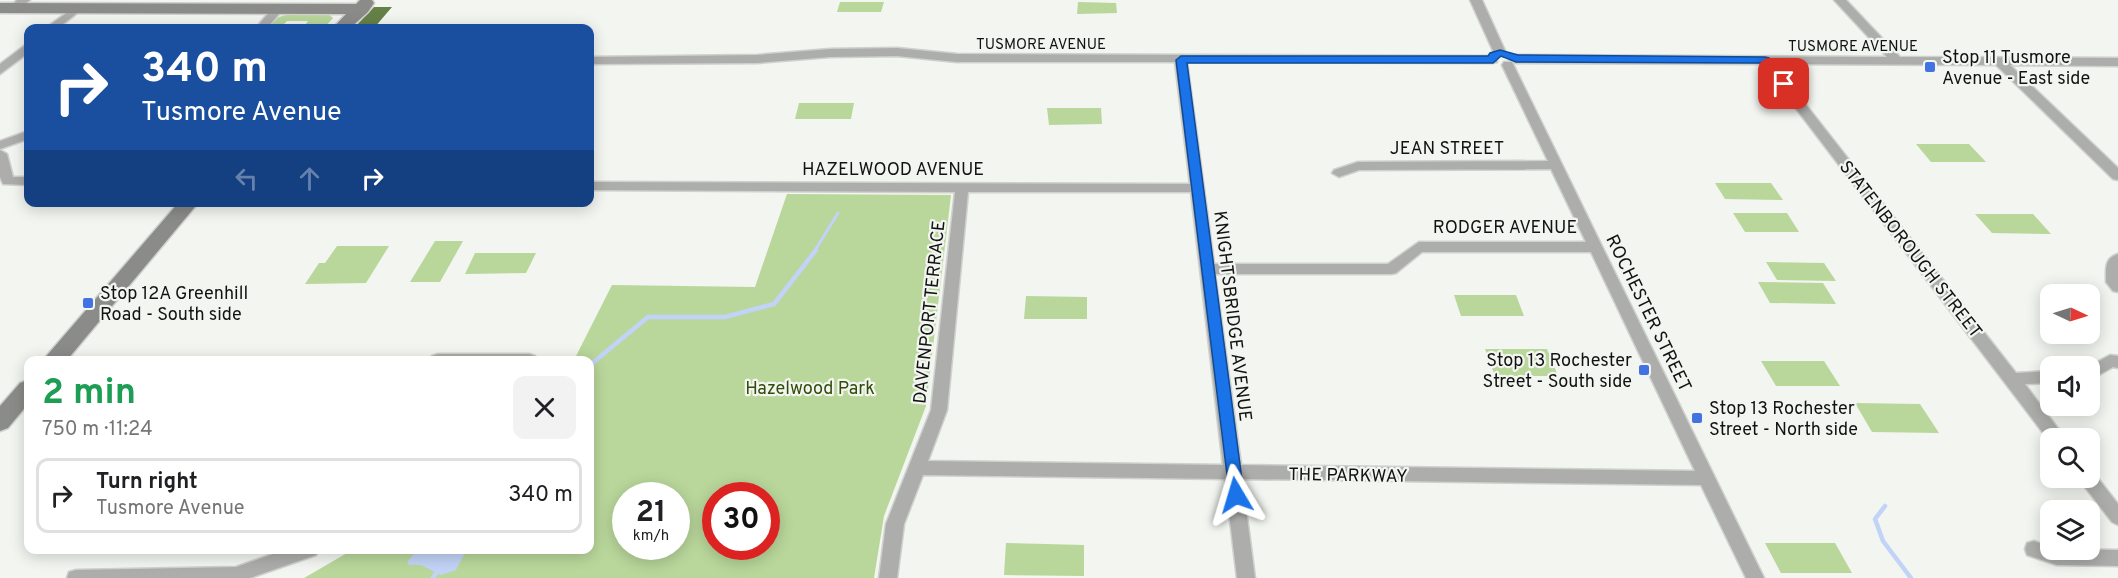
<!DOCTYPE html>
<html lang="en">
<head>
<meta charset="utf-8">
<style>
  body { margin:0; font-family:Overpass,sans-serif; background:#f2f2f2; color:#202124; height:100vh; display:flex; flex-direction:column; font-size:22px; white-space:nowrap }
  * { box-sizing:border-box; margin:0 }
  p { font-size:20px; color:#757577 }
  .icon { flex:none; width:33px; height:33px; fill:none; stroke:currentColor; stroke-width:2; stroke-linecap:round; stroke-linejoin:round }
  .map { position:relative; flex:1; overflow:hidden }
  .side { position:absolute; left:24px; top:356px; width:570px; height:198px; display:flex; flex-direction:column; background:#fff; border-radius:12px; box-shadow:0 3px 15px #0003 }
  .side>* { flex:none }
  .guide { position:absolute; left:24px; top:24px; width:570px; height:183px; border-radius:12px; box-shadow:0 3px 15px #0003; background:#1a4fa0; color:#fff; overflow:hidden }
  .needle { width:39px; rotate:94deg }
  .fabs { position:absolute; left:2040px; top:284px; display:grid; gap:12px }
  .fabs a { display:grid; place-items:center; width:60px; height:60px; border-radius:12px; background:#fff; box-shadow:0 3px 15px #0003; font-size:30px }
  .speed { position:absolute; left:612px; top:482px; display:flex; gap:12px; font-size:30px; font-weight:700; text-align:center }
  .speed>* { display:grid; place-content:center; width:78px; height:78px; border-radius:50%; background:#fff; box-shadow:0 3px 15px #0003; line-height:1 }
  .speed small { font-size:15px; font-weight:400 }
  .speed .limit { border:9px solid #d22; background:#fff; color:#111 }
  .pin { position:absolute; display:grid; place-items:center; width:51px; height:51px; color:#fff; margin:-26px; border-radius:12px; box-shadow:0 3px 9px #0006 }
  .me { position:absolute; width:66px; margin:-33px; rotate:353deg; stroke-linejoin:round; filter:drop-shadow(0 0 4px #0008) }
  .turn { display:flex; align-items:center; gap:21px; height:126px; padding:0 18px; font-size:27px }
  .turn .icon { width:78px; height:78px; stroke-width:2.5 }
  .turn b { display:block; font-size:42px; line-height:51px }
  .lanes { display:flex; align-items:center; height:57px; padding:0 18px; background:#0003; justify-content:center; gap:30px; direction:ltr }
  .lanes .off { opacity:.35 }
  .round { display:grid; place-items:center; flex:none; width:63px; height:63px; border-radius:12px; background:#f2f2f2 }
  .summary { display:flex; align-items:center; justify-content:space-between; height:102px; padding:0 18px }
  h1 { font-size:36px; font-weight:700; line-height:45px; color:#1e9e55 }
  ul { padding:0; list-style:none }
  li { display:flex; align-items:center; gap:18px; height:75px; margin:0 12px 9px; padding:0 6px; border:3px solid #e0e0e0; border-radius:12px }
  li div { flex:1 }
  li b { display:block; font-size:22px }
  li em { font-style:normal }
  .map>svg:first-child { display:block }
</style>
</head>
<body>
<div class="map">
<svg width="2118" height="578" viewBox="0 0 2118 578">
  <rect width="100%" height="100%" fill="#f2f5f0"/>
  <path fill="#b9d79b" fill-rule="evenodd" d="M840,2H884L881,12H837Z
    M1078,2L1116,3L1117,13L1077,14Z
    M328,14L333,18L324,28H303L308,21H287L280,28H267L279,17L286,15Z
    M799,103H854L851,119H795Z
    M1047,108H1101L1102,124L1049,125Z
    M1916,144H1969L1986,162H1931Z
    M1715,183H1771L1783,200L1725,199Z
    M787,194L951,195L926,406L884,516L874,578H304L354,549H590V360H574L612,285L755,287ZM626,495H676V546H626ZM716,495H766V546H716Z
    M1733,213H1787L1799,232H1745Z
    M1975,214H2033L2051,234L1992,233Z
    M435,241H463L440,282H410Z
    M337,246H389L366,283L305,284L319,263H325Z
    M475,253H536L526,273L465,274Z
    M1766,262L1824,263L1836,281L1777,280Z
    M1758,282L1823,283L1836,304L1770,303Z
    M1454,295H1516L1524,316H1461Z
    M1026,296L1087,297V319H1024Z
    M1485,349H1547L1558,376H1495Z
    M1761,361H1824L1840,386H1776Z
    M1855,403L1920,404L1939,433L1872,432Z
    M1006,543L1084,545V576L1004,575Z
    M1765,543H1835L1852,573H1781Z"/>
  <path fill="#c1d3f6" d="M418,549H467L456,570L441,575L421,565H409L407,562Z"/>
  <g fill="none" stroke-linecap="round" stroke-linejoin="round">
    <path stroke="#c1d3f6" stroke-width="3" d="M814,252L838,213"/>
    <path stroke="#c1d3f6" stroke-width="4.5" d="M590,365L648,317H725L774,304L816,250
      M1885,506L1875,519L1883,541L1911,578
      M433,578L439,569"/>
  </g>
  <path fill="#658147" d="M374,7H392L374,28H354Z"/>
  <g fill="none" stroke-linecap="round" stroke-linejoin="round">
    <g stroke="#ced1cc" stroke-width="3">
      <path id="street" d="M17,0H30L19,10H11L9,8Z
        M1470,0H1482L1506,53L1504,56H1496L1494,53Z
        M1834,0H1846L1900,57L2118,58V66L2010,65L2118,168V180L2113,179L1996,65L1774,64L2016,373L2050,371V383L2025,384L2065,438H2050V442L1762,64L1516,63L1510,59L1516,55L1887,57Z
        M77,5L81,6V10L58,28H46Z
        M278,5L284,8L267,28H256L274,6Z
        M28,43V53L0,74V64Z
        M897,48L957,54L1497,56V62L1493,63L1187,62L1214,264H1388L1419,242H1586L1551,169L1359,170L1339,177L1332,173L1334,170L1358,162L1548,161L1502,65L1504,62H1512L1764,578H1746L1701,485L1242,479L1255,578H1237L1225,479L923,475L904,524L897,578H879L886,524L931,410L955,192L590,190V182L1190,184L1175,62H957L897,56L830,57L757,63L590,64V57L757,55L830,49ZM968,192H1191L1223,465L928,461L947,410ZM1422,252H1591L1695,471L1241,465L1215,274H1391L1396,273Z
        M28,131V139L0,149V141Z
        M0,150L7,154L13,177H28V185L3,184L0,177Z
        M2118,254V292L2113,291L2106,282C2106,270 2104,258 2118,254Z
        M438,354H529L535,356L537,360H430L432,356Z
        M2110,355L2118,356V368L2113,367L2090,380V366Z
        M2090,471L2093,472L2118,504V525L2112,522L2081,482L2078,477H2090Z
        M2034,541L2050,547V549L2118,550V566L2057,565L2027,555L2025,549L2027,543Z
        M287,549H318L316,555L250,578H67L69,572L76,570L236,567Z"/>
    </g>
    <g stroke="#ced1cc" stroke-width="3">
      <path id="secondary" d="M360,0H372L374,3L368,12L350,28H333L346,14L0,13V3L356,4Z
        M179,202H199L67,360H43Z
        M28,380V404L8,428L0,431V406L20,383Z"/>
    </g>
    <use href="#street" fill="#adaeac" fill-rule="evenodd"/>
    <use href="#secondary" fill="#8b8c89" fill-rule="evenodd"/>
  </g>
  <path fill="#1a73e8" stroke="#114b97" stroke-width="1.5" d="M1500,50L1518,55L1765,57L1769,58L1789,84L1788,87H1780L1762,63L1516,62L1501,56L1493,63H1187L1244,495L1241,499L1236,501L1230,499L1176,60L1181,56H1488L1490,53Z"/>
  <g fill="#4372e3" stroke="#f2f5f0" stroke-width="2">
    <rect x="1924" y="61" width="12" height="12" rx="3"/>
    <rect x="82" y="297" width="12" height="12" rx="3"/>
    <rect x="1638" y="364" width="12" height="12" rx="3"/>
    <rect x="1691" y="412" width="12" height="12" rx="3"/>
  </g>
  <g text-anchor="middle" stroke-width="4.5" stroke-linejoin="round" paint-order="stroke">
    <g font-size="15" fill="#121311" stroke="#f2f5f0">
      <text x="1041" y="49">TUSMORE AVENUE</text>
      <text x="1853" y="51">TUSMORE AVENUE</text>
    </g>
    <g font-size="18" fill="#121311" stroke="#f2f5f0" text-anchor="start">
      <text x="1942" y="63">Stop 11 Tusmore<tspan x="1942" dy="21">Avenue - East side</tspan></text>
      <text x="100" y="299">Stop 12A Greenhill<tspan x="100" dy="21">Road - South side</tspan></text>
      <text x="1632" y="366" text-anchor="end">Stop 13 Rochester<tspan x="1632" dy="21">Street - South side</tspan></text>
      <text x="1709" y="414">Stop 13 Rochester<tspan x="1709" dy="21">Street - North side</tspan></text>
    </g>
    <g font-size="18" fill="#121311" stroke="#f2f5f0">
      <text x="1447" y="154">JEAN STREET</text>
      <text x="893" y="175">HAZELWOOD AVENUE</text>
      <text x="1505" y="233">RODGER AVENUE</text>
      <text transform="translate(1911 249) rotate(52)" y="6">STATENBOROUGH STREET</text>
      <text transform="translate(929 312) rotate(-84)" y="6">DAVENPORT TERRACE</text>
      <text transform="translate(1649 313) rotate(64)" y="6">ROCHESTER STREET</text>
      <text transform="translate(1233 316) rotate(83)" y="6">KNIGHTSBRIDGE AVENUE</text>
      <text transform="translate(1348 475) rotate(1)" y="6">THE PARKWAY</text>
    </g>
    <g font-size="18" fill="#324c09" stroke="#f2f5f0">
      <text x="810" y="394">Hazelwood Park</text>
    </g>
  </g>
</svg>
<div class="fabs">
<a><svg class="needle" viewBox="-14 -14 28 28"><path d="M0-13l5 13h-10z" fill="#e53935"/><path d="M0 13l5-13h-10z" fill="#757577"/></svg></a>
<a><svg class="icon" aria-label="sound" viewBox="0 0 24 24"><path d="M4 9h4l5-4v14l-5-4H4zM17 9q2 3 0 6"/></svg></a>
<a><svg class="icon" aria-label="search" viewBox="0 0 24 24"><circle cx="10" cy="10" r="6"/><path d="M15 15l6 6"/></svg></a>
<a><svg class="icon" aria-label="layers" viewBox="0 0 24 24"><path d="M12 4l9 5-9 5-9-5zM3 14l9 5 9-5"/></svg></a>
</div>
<div class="speed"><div>21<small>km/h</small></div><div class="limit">30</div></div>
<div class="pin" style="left:1784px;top:84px;background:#d93025"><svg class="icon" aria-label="arrive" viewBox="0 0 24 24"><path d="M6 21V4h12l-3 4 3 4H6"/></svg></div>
<svg class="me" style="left:1236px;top:495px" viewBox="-20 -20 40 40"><path d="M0-17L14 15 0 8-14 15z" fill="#1a73e8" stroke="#fff" stroke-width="4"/></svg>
<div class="guide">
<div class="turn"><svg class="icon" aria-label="right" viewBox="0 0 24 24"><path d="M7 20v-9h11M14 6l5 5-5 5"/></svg><div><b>340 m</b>Tusmore Avenue</div></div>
<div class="lanes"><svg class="icon off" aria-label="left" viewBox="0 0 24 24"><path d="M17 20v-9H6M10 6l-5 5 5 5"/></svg><svg class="icon off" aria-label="ahead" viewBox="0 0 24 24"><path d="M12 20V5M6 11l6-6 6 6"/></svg><svg class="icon" aria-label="right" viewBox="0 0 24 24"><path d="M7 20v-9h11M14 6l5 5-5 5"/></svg></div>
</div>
<section class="side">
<div class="summary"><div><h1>2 min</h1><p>750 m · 11:24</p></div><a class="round"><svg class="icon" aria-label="close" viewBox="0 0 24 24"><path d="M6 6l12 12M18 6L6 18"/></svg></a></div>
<ul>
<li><svg class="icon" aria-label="right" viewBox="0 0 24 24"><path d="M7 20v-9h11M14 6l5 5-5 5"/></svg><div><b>Turn right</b><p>Tusmore Avenue</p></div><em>340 m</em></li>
</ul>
</section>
</div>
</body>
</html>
